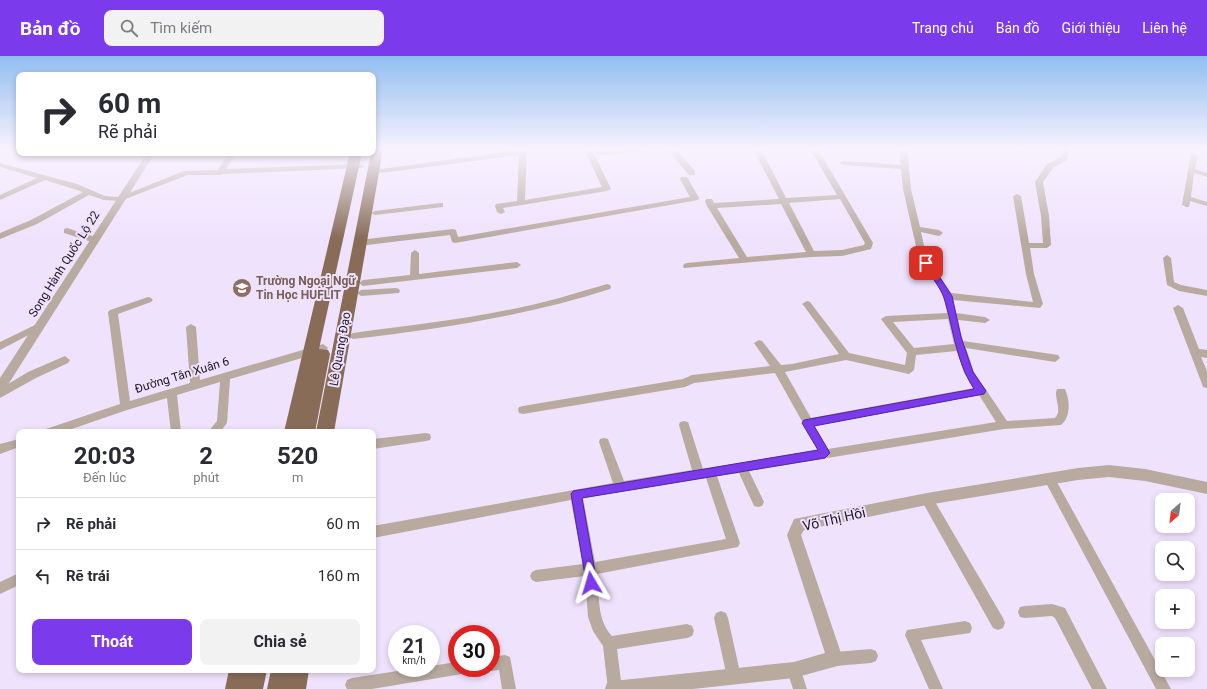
<!DOCTYPE html>
<html lang="vi">
<head>
<meta charset="utf-8">
<style>
  body { margin:0; font-family:Roboto,sans-serif; background:#f2f2f3; color:#2b2b33; height:100vh; display:flex; flex-direction:column; font-size:15px; white-space:nowrap }
  * { box-sizing:border-box; margin:0 }
  p { font-size:13px; color:#7c7c81 }
  .icon { flex:none; width:22px; height:22px; fill:none; stroke:currentColor; stroke-width:2; stroke-linecap:round; stroke-linejoin:round }
  .map { position:relative; flex:1; overflow:hidden }
  .side { position:absolute; left:16px; top:373px; width:360px; height:244px; display:flex; flex-direction:column; background:#fff; border-radius:8px; box-shadow:0 2px 6px #0003 }
  .side>* { flex:none }
  .hud { position:absolute; left:16px; top:16px; width:360px; height:84px; border-radius:8px; box-shadow:0 2px 6px #0003; background:#fff; color:#2b2b33; overflow:hidden }
  .needle { width:26px; rotate:208deg }
  .controls { position:absolute; left:1155px; top:437px; display:grid; gap:8px }
  .controls a { display:grid; place-items:center; width:40px; height:40px; border-radius:8px; background:#fff; box-shadow:0 2px 6px #0003; font-size:20px }
  .speed { position:absolute; left:388px; top:569px; display:flex; gap:8px; font-size:20px; font-weight:700; text-align:center }
  .speed>* { display:grid; place-content:center; width:52px; height:52px; border-radius:50%; background:#fff; box-shadow:0 2px 6px #0003; line-height:1 }
  .speed small { font-size:10px; font-weight:400 }
  .speed .limit { border:6px solid #d22; background:#fff; color:#111 }
  .pin { position:absolute; display:grid; place-items:center; width:34px; height:34px; color:#fff; margin:-17px; border-radius:8px; box-shadow:0 2px 6px #0006 }
  .me { position:absolute; width:44px; margin:-22px; rotate:353deg; stroke-linejoin:round; filter:drop-shadow(0 0 3px #0008) }
  .turn { display:flex; align-items:center; gap:14px; height:84px; padding:0 16px; font-size:18px }
  .turn .icon { width:52px; height:52px; stroke-width:2.5 }
  .turn b { display:block; font-size:28px; line-height:34px }
  .eta { display:flex; justify-content:space-evenly; align-items:center; height:68px; text-align:center }
  .eta b { font-size:24px; font-weight:700; line-height:28px }
  .button { display:flex; gap:8px; margin-top:auto; padding:8px 16px }
  .button a { flex:1; height:46px; border-radius:8px; background:#7c3aed; color:#fff; font-size:16px; font-weight:700; line-height:46px; text-align:center }
  .button a+a { background:#f2f2f3; color:#2b2b33 }
  ul { padding:0; list-style:none }
  li { display:flex; align-items:center; gap:12px; height:52px; padding:0 16px; border-top:1px solid #e1e1e2 }
  li div { flex:1 }
  li b { display:block; font-size:15px }
  li em { font-style:normal }
  header { display:flex; align-items:center; gap:24px; box-sizing:border-box; height:56px; padding:0 20px; background:#7c3aed; color:#fff }
  header strong { font-size:19px }
  nav { display:flex; gap:22px; margin-inline-start:auto; font-size:14px }
  .search { width:280px; height:36px; background:#f2f2f3; display:flex; align-items:center; gap:10px; box-sizing:border-box; padding:0 14px; border-radius:8px; color:#7c7c81; font-size:15px }
  .map>svg:first-child { display:block }
</style>
</head>
<body>
<header>
<strong>Bản đồ</strong>
<div class="search"><svg class="icon" aria-label="search" viewBox="0 0 24 24"><circle cx="10" cy="10" r="6"/><path d="M15 15l6 6"/></svg>Tìm kiếm</div>
<nav><a>Trang chủ</a><a>Bản đồ</a><a>Giới thiệu</a><a>Liên hệ</a></nav>
</header>
<div class="map">
<svg width="1207" height="633" viewBox="0 0 1207 633">
  <rect width="100%" height="100%" fill="#efe2fd"/>
  <g fill="none" stroke-linecap="round" stroke-linejoin="round">
    <path fill="#b8aa9f" fill-rule="evenodd" d="M519,93H527L525,144L602,131L584,93H592L611,133L607,135L503,152L505,156L501,158L497,156L495,150L496,148L517,145L519,99L381,117L377,115L381,113L519,94Z
      M622,93H653L649,95L599,99L595,97L599,95Z
      M667,93H675L695,115V119H689Z
      M753,93H761L786,142L837,139L810,93H818L873,187L871,193L842,200L811,201L684,212L683,210L684,208L687,207L739,202L707,150L705,145L706,143H712L714,147L779,143ZM840,143L865,187L864,189L842,194L814,195L789,147ZM781,148L806,196L747,201L717,152Z
      M899,93H907L911,133L920,171L939,174L943,177L939,180L921,176L926,199L951,237L1033,246L1026,218L1013,140L1017,138L1021,140L1029,187H1043L1041,160L1035,126L1047,108L1061,101V93H1069L1067,104L1053,112L1043,126L1049,160L1051,189L1047,192H1030L1034,218L1043,248L1040,252L953,244L956,257L985,261L990,264L985,267L958,264L963,285L1058,299L1060,302L1055,306L966,292L974,316L1007,365L1055,362C1063,354 1053,342 1057,333H1065C1070,344 1071,361 1061,369L1004,373L749,415L764,446L762,450L758,451L754,450L739,417L717,420L740,487L738,491L597,518C600,539 596,563 612,580L687,568L692,570L694,575L692,580L687,582L617,593L622,633H608L603,590L593,575L588,561L585,520L536,526L532,524L530,520L532,516L536,514L583,508L571,444L373,482V470L613,427L599,386L600,383L604,382L608,383L609,386L624,425L692,414L679,369L680,366L684,365L688,366L689,369L703,413L818,394L775,317L694,327L685,331L523,358L519,357L518,354L519,351L523,350L683,323L692,319L770,310L754,287L759,284L762,285L781,309L792,308L839,298L804,250L802,248L807,245L810,246L849,297L905,309L907,297L881,263L886,260L947,257L944,240L918,199L903,133L901,113L843,109L839,107L843,105L901,109ZM948,263L954,288L914,292L893,266ZM957,295L964,317L974,332L811,362L785,316L846,304L909,318L914,314L916,299ZM979,339L996,366L828,393L815,370ZM706,422L726,483L595,506L583,442Z
      M228,97L235,99L226,113L361,108L365,110L361,112L223,118L220,119H188L120,145L104,144L89,139L37,168L0,183V177L31,164L83,136L45,124L0,144V139L37,122L0,111V107L77,128L105,140L119,141L184,115L218,114Z
      M1191,97L1198,99L1195,113L1207,117V121L1194,117L1191,141L1207,146V150L1190,145L1189,151H1186L1182,149Z
      M681,121H687L699,142L698,144L455,187L452,186L450,179L359,190L355,187L359,184L453,173L456,174L458,181L690,141L680,123Z
      M440,147H443V151L375,159L371,157L375,155Z
      M67,172L98,182L99,184L95,187L64,177V173Z
      M415,194L419,197V218L517,206L521,209L517,212L363,230L359,227L363,224L410,219L411,197Z
      M1167,199L1171,202L1174,226L1181,229L1207,234V240L1179,235L1167,229L1163,202Z
      M607,228L610,229L611,231L610,233C526,260 440,273 353,283L348,280L353,277C406,270 460,264 513,253C545,247 576,237 607,228Z
      M396,232L399,233L400,235L399,237L361,240L357,237L361,234Z
      M148,241L151,242L153,244L151,246L118,258L130,345L190,327L186,271L191,268L196,271L200,324L323,288L328,292L326,295L230,323L227,367L220,376H208L217,365L220,326L177,339L181,376H171L167,342L127,354L63,376H45L46,373L120,348L108,256L110,254Z
      M1178,249L1183,252L1199,293L1207,294V302L1201,301L1207,315V332L1203,331L1202,328L1173,252Z
      M41,266L46,269L44,271L0,294V286Z
      M65,300L70,304L68,307L36,322L0,342V333L28,316Z
      M426,377L430,378L431,381L430,384L426,385L373,393V383Z
      M19,383V391L0,398V388Z
      M1049,417L1053,419L1171,633H1156L1045,425L1043,422L1045,419Z
      M927,438L931,439L1003,562L1005,567L1003,572L998,574L993,572L923,447L921,443L923,439Z
      M19,517V529L0,538V526Z
      M1052,548L1065,552L1107,633H1092L1055,562L1052,560L1025,562L1020,561L1018,556L1020,551L1025,550Z
      M721,555L726,557L728,562L741,621L739,626L734,628L729,626L727,621L714,562L716,557Z
      M965,565L970,567L972,572L970,577L921,584L943,633H929L905,579L907,574Z
      M871,593L876,595L878,600L876,605L871,607L835,610L830,608L828,603L830,598L835,596Z
      M505,599L510,601L516,633H502L499,614L491,615L486,612H491V601Z
      M457,606V612H470L468,617L372,633H347L345,629L347,624L352,622L417,612H431V610Z
      M794,607L799,609L807,633H793L787,614L789,609Z"/>
    <path fill="#b8aa9f" fill-rule="evenodd" d="M147,97H155L4,335L0,337V322Z
      M1109,409L1145,413L1207,426V438L1145,425L1109,421L1078,424L927,449L804,474L801,479L843,603L841,609L794,622L693,633H605L607,627L613,625L794,606L825,597L787,479L794,463L927,437L1078,412Z"/>
    <path fill="#886c58" fill-rule="evenodd" d="M373,93H383L334,376H316L371,97H373Z
      M350,97H362L319,293L328,294L330,298L315,376H284Z
      M229,614H267L263,633H225Z
      M271,614H309L306,633H267Z"/>
  </g>
  <linearGradient id="sky" x2="0" y2="1"><stop stop-color="#91bef0"/><stop offset="0.51" stop-color="#f8f2fe"/><stop offset="1" stop-color="#f8f2fe" stop-opacity="0"/></linearGradient>
  <rect width="1207" height="182" fill="url(#sky)"/>
  <path fill="#7c3aed" stroke="#51269a" d="M924,205H929L952,240L961,281L973,316L986,335L984,338L814,370L830,397L825,402L582,442L597,527L596,531L591,533L587,531L571,438L573,435L818,394L802,367L804,364L974,333C955,303 954,274 944,242C940,230 929,218 922,207Z"/>
  <defs>
    <g id="school-disc" transform="scale(1)"><circle r="9.5" fill="#8d6e63" stroke="#efe2fd"/><path d="M0-5L7-2L0 1L-7-2ZM-4 1L0 2.5L4 1V4Q0 6-4 4Z" fill="#fff"/></g>
  </defs>
  <g fill-rule="evenodd">
    <use href="#school-disc" x="242" y="232"/>
  </g>
  <g text-anchor="middle" stroke-width="4" stroke-linejoin="round" paint-order="stroke">
    <g font-size="12" fill="#1d1622" stroke="#efe2fd">
      <text transform="translate(64 208) rotate(-58)" y="4">Song Hành Quốc Lộ 22</text>
      <text transform="translate(340 293) rotate(-80)" y="4">Lê Quang Đạo</text>
      <text transform="translate(182 319) rotate(-17)" y="4">Đường Tân Xuân 6</text>
    </g>
    <g font-size="12" font-weight="bold" fill="#785e54" stroke="#efe2fd" text-anchor="start">
      <text x="256" y="229">Trường Ngoại Ngữ<tspan x="256" dy="14">Tin Học HUFLIT</tspan></text>
    </g>
    <g font-size="14" fill="#1d1622" stroke="#efe2fd">
      <text transform="translate(834 463) rotate(-13)" y="5">Võ Thị Hồi</text>
    </g>
  </g>
</svg>
<div class="controls">
<a><svg class="needle" viewBox="-14 -14 28 28"><path d="M0-13l5 13h-10z" fill="#e53935"/><path d="M0 13l5-13h-10z" fill="#7c7c81"/></svg></a>
<a><svg class="icon" aria-label="search" viewBox="0 0 24 24"><circle cx="10" cy="10" r="6"/><path d="M15 15l6 6"/></svg></a>
<a>+</a>
<a>−</a>
</div>
<div class="speed"><div>21<small>km/h</small></div><div class="limit">30</div></div>
<div class="pin" style="left:926px;top:207px;background:#d93025"><svg class="icon" aria-label="arrive" viewBox="0 0 24 24"><path d="M6 21V4h12l-3 4 3 4H6"/></svg></div>
<svg class="me" style="left:591px;top:527px" viewBox="-20 -20 40 40"><path d="M0-17L14 15 0 8-14 15z" fill="#7c3aed" stroke="#fff" stroke-width="4"/></svg>
<div class="hud">
<div class="turn"><svg class="icon" aria-label="right" viewBox="0 0 24 24"><path d="M7 20v-9h11M14 6l5 5-5 5"/></svg><div><b>60 m</b>Rẽ phải</div></div>
</div>
<section class="side">
<div class="eta">
<div><b>20:03</b><p>Đến lúc</p></div>
<div><b>2</b><p>phút</p></div>
<div><b>520</b><p>m</p></div>
</div>
<ul>
<li><svg class="icon" aria-label="right" viewBox="0 0 24 24"><path d="M7 20v-9h11M14 6l5 5-5 5"/></svg><div><b>Rẽ phải</b></div><em>60 m</em></li>
<li><svg class="icon" aria-label="left" viewBox="0 0 24 24"><path d="M17 20v-9H6M10 6l-5 5 5 5"/></svg><div><b>Rẽ trái</b></div><em>160 m</em></li>
</ul>
<div class="button"><a>Thoát</a><a>Chia sẻ</a></div>
</section>
</div>
</body>
</html>
